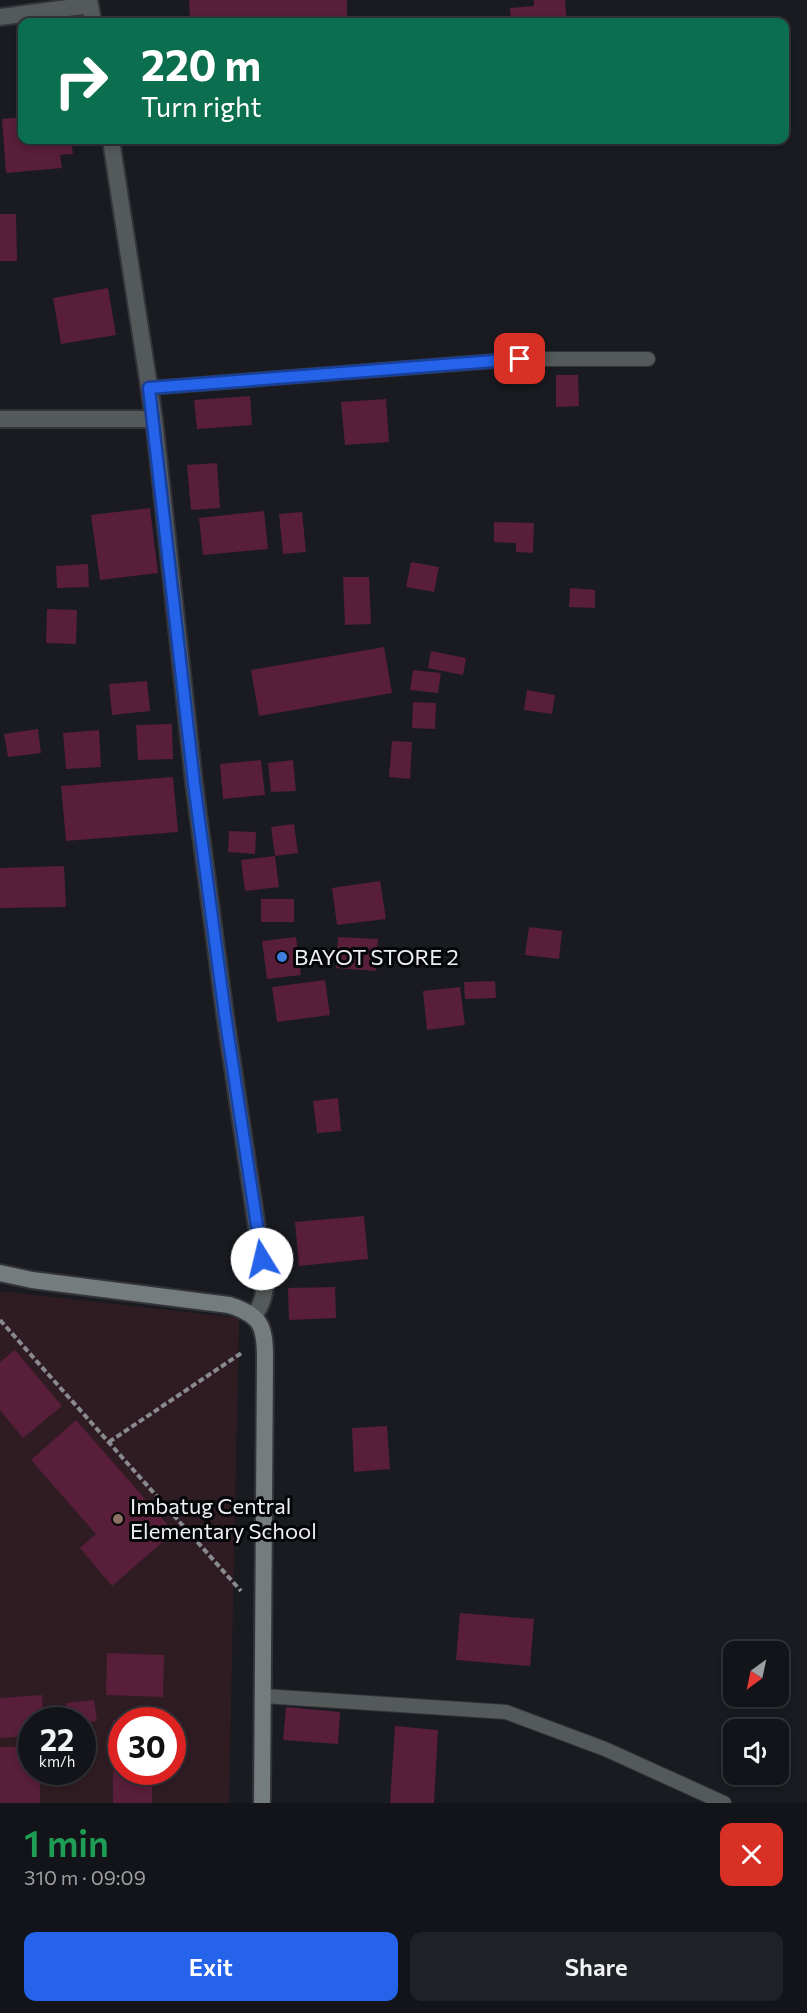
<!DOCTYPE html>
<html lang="en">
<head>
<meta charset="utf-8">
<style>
  body { margin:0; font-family:Commissioner,sans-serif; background:#202126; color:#f1f3f6; height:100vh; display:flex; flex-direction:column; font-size:22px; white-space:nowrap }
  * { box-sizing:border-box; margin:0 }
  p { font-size:20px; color:#9d9ea2 }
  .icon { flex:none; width:33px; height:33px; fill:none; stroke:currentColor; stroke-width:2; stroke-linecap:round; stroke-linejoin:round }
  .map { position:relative; height:1803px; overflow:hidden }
  .drawer { display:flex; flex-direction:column; background:#131419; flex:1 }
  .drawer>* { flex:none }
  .top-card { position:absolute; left:18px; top:18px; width:771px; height:126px; border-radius:12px; box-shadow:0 3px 9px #0003,0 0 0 2px #323338; background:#0b6e4f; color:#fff; overflow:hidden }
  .needle { width:39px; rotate:213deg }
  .tools { position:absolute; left:723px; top:1641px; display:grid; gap:12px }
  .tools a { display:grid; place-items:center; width:66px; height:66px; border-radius:12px; background:#131419; box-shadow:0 3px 9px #0003,0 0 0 2px #323338; font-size:30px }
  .speed { position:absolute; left:18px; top:1707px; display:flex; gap:12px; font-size:30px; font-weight:700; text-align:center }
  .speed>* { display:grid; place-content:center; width:78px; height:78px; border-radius:50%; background:#131419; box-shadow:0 3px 9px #0003,0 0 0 2px #323338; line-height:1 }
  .speed small { font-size:15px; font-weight:400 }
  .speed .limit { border:9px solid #d22; background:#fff; color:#111 }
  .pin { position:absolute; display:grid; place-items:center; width:51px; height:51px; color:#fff; margin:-26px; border-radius:12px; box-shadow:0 3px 9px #0006 }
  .me { position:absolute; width:66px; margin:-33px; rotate:351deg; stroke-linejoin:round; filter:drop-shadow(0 0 4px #0008) }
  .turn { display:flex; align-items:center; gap:21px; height:126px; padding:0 24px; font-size:27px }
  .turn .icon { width:78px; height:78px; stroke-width:2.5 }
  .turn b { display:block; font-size:42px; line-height:51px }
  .round { display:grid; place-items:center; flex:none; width:63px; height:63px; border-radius:12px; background:#202126 }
  .overview { display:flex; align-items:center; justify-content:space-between; height:102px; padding:0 24px }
  h1 { font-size:36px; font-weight:600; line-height:45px; color:#1e9e55 }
  .cta { display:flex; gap:12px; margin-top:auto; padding:12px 24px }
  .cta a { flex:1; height:69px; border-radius:12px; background:#2563eb; color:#fff; font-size:24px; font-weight:600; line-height:69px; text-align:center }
  .cta a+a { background:#202126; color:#f1f3f6 }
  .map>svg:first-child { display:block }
</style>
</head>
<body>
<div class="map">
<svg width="807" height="1803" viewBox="0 0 807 1803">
  <rect width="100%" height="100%" fill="#191b21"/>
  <path fill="#2e1c22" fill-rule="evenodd" d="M0,1291L239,1318L229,1803H0ZM32,1720H82V1772H32ZM122,1720H172V1772H122Z"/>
  <path fill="#581e3a" d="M189,0H347V22H190Z
    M534,0H565L567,22H511L510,8L534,6Z
    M75,14L76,22H27V21Z
    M22,117V140H71L73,154L60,155L62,168L6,173L2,119Z
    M0,214H16L17,261H0Z
    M108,288L116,335L61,344L53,298Z
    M509,340L530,341L529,354L508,352Z
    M556,375H578L579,406L556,407Z
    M250,396L252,425L197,429L194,400Z
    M386,399L389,442L345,445L341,402Z
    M217,463L220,508L191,510L187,465Z
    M150,508L158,573L100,580L91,515Z
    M264,511L268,549L203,555L199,518Z
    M302,512L306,552L283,554L279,514Z
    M494,522L534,523L533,553L516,552V543L494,542Z
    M411,562L439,567L434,592L406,587Z
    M88,564L89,587L57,588L56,566Z
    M343,577H369L371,624L345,625Z
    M570,588L595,590V608L569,607Z
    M47,609L77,610L76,644L46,643Z
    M384,647L392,693L259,716L251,670Z
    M431,651L466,658L463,675L428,668Z
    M413,670L441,673L438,693L410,690Z
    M147,681L150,711L112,715L109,684Z
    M527,690L555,695L552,714L524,710Z
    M413,702L436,703L435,729L412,728Z
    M172,724L173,759L138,760L136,725Z
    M38,729L41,753L8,757L4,734Z
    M99,730L101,767L66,769L63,733Z
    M392,741L412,742L410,779L389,777Z
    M261,760L265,795L223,799L220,764Z
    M293,760L296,791L271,792L268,763Z
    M173,777L178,832L66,841L61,786Z
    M294,824L298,853L275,856L271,827Z
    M229,831L256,832L255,854L228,852Z
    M275,856L279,887L245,891L241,860Z
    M64,866L66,907L0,908V868Z
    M380,881L386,919L337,925L332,888Z
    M261,899H294V922H261Z
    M529,927L562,931L559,959L525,955Z
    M296,937L301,975L267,979L262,941Z
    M338,937L378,939L376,971L336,968Z
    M325,980L330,1015L277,1022L272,987Z
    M495,981L496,998L465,999L464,982Z
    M460,987L465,1025L427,1030L423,991Z
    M338,1098L341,1131L317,1133L313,1101Z
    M364,1216L368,1259L299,1266L295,1222Z
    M335,1287L336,1318L289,1320L288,1288Z
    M15,1350L62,1406L23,1438L0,1410V1362Z
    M76,1420L174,1532L112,1586L80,1548L96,1534L31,1460Z
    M387,1426L390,1469L354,1472L352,1428Z
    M460,1613L534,1619L530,1666L456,1660Z
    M107,1653L164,1655L163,1697L106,1695Z
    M42,1695L44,1720H32V1736L0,1738V1698Z
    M94,1700L97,1721L82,1723V1720H68L66,1703Z
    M286,1707L340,1712L338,1744L283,1740Z
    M113,1720H122V1772H152V1803H113Z
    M395,1726L438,1730L434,1803H390Z
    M0,1747H32V1772H40V1803H0Z"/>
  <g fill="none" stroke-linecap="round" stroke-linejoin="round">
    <g stroke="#33343a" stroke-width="16">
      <path id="service" d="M149,388L521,359H648
        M263,1696L506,1712L605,1749L724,1803"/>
    </g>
    <g stroke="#33343a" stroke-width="20">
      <path id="minor" d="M89,0L93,22
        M0,17L90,5
        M111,140L154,419L194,783L225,1015L265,1281C265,1295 262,1304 254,1316
        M0,419H154"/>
    </g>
    <g stroke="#33343a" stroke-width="20">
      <path id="secondary" d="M0,1273L32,1280L229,1305C261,1315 265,1326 265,1358L262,1803"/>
    </g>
    <path stroke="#898a90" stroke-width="4" stroke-dasharray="6 3" stroke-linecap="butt" d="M0,1320L241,1591
      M109,1442L243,1352"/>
    <use href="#service" stroke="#54595a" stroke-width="14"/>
    <use href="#minor" stroke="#54595a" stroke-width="16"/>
    <use href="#secondary" stroke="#757c7e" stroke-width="16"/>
  </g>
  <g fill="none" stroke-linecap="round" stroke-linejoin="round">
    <g stroke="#184099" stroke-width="15">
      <path id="route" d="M262,1259L225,1015L194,783L149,388L520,359"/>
    </g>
    <use href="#route" stroke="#2563eb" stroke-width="10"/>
  </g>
  <circle fill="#3f7fe0" stroke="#050608" stroke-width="2" cx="282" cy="957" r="6"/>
  <circle fill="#8d6e63" stroke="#050608" stroke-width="2" cx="118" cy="1519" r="6"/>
  <g text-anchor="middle" stroke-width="6" stroke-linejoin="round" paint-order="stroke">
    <g font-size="22" fill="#eeeff4" stroke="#050608" text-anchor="start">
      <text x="294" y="965">BAYOT STORE 2</text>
      <text x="130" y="1514">Imbatug Central<tspan x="130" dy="25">Elementary School</tspan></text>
    </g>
  </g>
</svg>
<div class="tools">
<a><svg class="needle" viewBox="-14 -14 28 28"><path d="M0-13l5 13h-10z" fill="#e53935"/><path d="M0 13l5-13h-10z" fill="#9d9ea2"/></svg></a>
<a><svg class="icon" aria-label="sound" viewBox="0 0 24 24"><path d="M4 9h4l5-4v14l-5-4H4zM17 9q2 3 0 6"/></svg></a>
</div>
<div class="speed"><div>22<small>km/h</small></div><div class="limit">30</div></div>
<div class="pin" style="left:520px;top:359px;background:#d93025"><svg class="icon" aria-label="arrive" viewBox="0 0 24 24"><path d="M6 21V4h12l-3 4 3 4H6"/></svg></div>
<svg class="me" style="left:262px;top:1259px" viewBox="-20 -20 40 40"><circle r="19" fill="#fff"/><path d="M0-13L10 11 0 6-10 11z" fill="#2563eb"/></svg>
<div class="top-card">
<div class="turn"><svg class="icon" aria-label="right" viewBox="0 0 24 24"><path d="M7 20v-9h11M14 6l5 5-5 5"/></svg><div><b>220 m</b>Turn right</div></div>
</div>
</div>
<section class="drawer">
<div class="overview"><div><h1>1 min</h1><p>310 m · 09:09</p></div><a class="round" style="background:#d93025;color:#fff"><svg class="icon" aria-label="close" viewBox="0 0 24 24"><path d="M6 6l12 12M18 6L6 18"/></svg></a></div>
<div class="cta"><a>Exit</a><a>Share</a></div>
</section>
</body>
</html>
